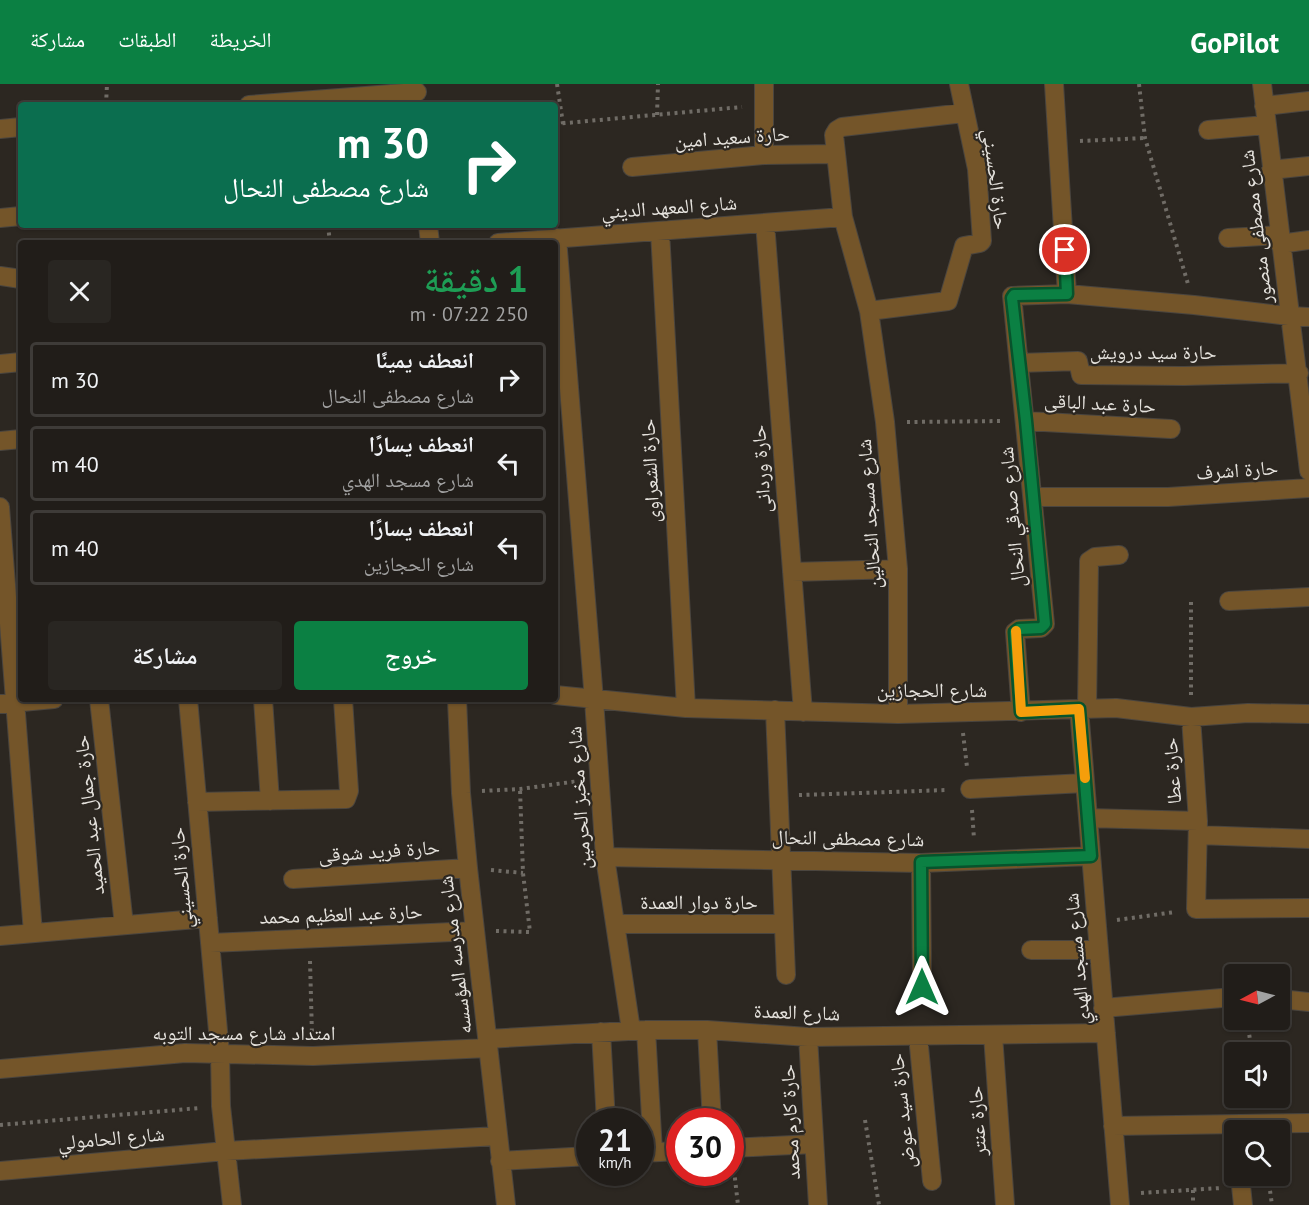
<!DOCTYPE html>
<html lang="ar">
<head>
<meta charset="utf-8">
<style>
  body { margin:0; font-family:"PT Sans","Noto Naskh Arabic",sans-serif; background:#292622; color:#f1f3f6; direction:rtl; height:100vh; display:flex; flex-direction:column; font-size:22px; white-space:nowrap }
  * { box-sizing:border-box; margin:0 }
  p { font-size:20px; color:#a2a2a2 }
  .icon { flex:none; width:33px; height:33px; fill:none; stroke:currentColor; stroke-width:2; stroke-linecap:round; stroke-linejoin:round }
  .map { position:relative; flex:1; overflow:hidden; direction:ltr }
  .drawer { position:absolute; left:18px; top:156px; width:540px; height:462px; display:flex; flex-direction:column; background:#211d19; border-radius:6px; box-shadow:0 2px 4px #0004,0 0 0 2px #3e3b38; direction:rtl }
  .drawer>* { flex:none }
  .guide { position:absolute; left:18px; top:18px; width:540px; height:126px; border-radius:6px; box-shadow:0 2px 4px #0004,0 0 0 2px #3e3b38; direction:rtl; background:#0b6e4f; color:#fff; overflow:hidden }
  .needle { width:39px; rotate:263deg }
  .fabs { position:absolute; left:1224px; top:880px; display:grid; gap:12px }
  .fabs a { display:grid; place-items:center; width:66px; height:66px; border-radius:6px; background:#211d19; box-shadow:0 2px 4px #0004,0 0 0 2px #3e3b38; font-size:30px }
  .speed { position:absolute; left:576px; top:1024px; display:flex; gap:12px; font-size:30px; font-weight:700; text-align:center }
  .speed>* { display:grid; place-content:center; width:78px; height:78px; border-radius:50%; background:#211d19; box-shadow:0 2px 4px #0004,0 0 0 2px #3e3b38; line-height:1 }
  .speed small { font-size:15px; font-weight:400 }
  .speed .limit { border:9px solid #d22; background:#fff; color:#111 }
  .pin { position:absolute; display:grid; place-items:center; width:51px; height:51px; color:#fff; margin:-26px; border:3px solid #fff; border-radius:50%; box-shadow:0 2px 6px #0007 }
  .me { position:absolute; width:66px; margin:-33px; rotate:0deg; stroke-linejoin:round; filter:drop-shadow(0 0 4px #0008) }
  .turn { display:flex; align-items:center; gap:21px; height:126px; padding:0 30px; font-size:27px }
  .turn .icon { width:78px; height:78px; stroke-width:2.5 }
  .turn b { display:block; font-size:42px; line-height:51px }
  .round { display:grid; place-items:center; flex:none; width:63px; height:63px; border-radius:6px; background:#292622 }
  .head { display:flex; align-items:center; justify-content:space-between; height:102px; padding:0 30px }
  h1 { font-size:36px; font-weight:600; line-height:45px; color:#1e9e55 }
  .button { display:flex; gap:12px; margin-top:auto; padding:12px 30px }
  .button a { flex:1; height:69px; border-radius:6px; background:#0b8043; color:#fff; font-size:24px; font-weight:600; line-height:69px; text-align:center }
  .button a+a { background:#292622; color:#f1f3f6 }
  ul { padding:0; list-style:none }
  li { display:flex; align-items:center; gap:18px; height:75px; margin:0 12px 9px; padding:0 18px; border:3px solid #3e3b38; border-radius:6px }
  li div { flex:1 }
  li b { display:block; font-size:22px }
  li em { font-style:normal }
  header { display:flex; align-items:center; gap:36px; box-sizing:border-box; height:84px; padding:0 30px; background:#0b8043; color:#fff }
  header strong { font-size:28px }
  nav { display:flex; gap:33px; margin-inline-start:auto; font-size:21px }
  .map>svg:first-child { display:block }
</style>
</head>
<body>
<header>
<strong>GoPilot</strong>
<nav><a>الخريطة</a><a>الطبقات</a><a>مشاركة</a></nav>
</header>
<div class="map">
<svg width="1309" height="1121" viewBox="0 0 1309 1121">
  <rect width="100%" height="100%" fill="#2c2721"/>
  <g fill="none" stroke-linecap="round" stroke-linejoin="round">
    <g stroke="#4a453f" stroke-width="20">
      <path id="street" d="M1054,0L1067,210
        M1262,0L1309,387
        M249,21L417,8
        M1264,22L1309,17
        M0,45L21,43
        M1208,46L1266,41
        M764,71V0
        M632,83L764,71L835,70
        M1271,86L1309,82
        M0,134L21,132
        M765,139L803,628
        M428,141L430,159
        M660,147L686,624
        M557,154L594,616L605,773L631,946
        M1228,154L1279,151
        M498,159L843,133
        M1280,160L1309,156
        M0,192L21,195
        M869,227L948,217L964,162L980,159L982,157L977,85L959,0
        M1019,279L1078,277L1081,291L1184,292L1299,289
        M0,280L21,278
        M1026,337L1171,345
        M0,357L21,355
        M1033,413H1168L1309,404
        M0,423L33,849
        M792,488L898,485
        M1229,517L1309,513
        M555,611L686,624L898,630L1116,624L1191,633L1248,629L1309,630
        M99,615L124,841
        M188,615L220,969L221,1022L232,1121
        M263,615L270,717
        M457,615L461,709L468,784L506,1121
        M0,620L54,615
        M1079,625L1120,1121
        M1087,625L1089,477L1095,473L1119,471
        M775,626L786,891
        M1021,628L1015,548L1019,545L1041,544L1045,540L1012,212L1067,210L1194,221L1289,232L1309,233
        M898,630V485L885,338L869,227L843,133L834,51L837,46L842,43L964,29
        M1191,633L1198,737L1196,825L1309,824
        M970,705L1085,699
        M197,718L346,715L349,707L343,615
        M1088,734L1198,737
        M1198,751L1309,755
        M605,773L921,779L1091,772
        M921,779L922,903
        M293,795L468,784
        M615,840H784
        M0,852L208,834
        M210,859L475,847
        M1031,866H1099
        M1280,915L1309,918
        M1103,924L1234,913
        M646,946L653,1068
        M707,946L712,1038
        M601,948L606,1038
        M993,951L1005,1121
        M918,952L932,1097
        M808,953L818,1121
        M487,955L646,946H707L808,953L1106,949
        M0,985L185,969L313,972L488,964
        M1113,1042L1309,1039
        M730,1064L814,1060
        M640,1069L680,1067
        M500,1077L590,1072
        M0,1087L226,1067L498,1052
        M1240,1092L1243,1121"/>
    </g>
    <path stroke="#706c66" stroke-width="4" stroke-dasharray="3 4.5" stroke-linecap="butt" d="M557,0L563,40
      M1139,0L1145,54L1188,200
      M106,21L107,0
      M657,31L658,0
      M555,40L742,23
      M1080,57L1145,54
      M328,141L330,159
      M907,338L1004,337
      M1191,611V516
      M963,649L967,683
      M482,707L520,705L579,697
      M799,711L948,706
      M972,726L974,755
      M491,786L523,789
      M1117,836L1175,828
      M496,847L530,848L523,789L520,705
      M310,877L312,951
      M1247,936L1252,969
      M865,1036L879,1121
      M0,1041L200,1024
      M734,1086L738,1121
      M1268,1092L1272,1121
      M1193,1106V1121
      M1141,1109L1221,1104"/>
    <use href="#street" stroke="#745529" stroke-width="18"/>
  </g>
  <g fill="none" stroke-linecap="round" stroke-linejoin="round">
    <g stroke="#07532c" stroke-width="15">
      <path id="route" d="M922,903L921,778L1091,772L1079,625L1021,628L1015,548L1019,545L1041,544L1045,540L1026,337L1012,214L1014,211L1067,210L1065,166"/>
    </g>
    <use href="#route" stroke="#0b8043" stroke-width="10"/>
    <path stroke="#f59e0b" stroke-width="10" d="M1016,547L1021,628L1079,625L1085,694"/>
  </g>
  <g text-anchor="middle" stroke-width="4.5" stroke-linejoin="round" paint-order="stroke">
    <g font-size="20" fill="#e6e3de" stroke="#2c2721">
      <text transform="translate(732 53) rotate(-4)" y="7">حارة سعيد امين</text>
      <text transform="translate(996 95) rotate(83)" y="7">حارة الحسيني</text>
      <text transform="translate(669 123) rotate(-4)" y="7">شارع المعهد الديني</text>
      <text transform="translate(1256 143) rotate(-97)" y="7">شارع مصطفى منصور</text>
      <text x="1153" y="275">حارة سيد درويش</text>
      <text transform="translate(1100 319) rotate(3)" y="7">حارة عبد الباقى</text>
      <text transform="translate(761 385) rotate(-94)" y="7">حارة وردانى</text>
      <text transform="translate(1237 386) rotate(-4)" y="7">حارة اشرف</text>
      <text transform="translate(650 387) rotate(-93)" y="7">حارة الشعراوى</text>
      <text transform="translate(869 430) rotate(-94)" y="7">شارع مسجد النحالين</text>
      <text transform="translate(1012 433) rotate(-95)" y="7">شارع صدقي النحال</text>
      <text x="932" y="613">شارع الحجازين</text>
      <text transform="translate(1172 687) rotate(-94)" y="7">حارة عطا</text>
      <text transform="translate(579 714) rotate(-94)" y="7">شارع مخبز الحرمين</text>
      <text transform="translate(89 731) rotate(-96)" y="7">حارة جمال عبد الحميد</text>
      <text transform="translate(848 754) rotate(1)" y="7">شارع مصطفى النحال</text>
      <text transform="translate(379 767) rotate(-4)" y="7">حارة فريد شوقى</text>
      <text transform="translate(181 794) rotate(-95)" y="7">حارة الحسيني</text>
      <text x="699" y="825">حارة دوار العمدة</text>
      <text transform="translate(341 830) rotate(-2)" y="7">حارة عبد العظيم محمد</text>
      <text transform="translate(455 871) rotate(-97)" y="7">شارع مدرسه المؤسسه</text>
      <text transform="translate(1077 875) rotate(-95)" y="7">شارع مسجد الهدي</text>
      <text transform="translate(797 928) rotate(2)" y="7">شارع العمدة</text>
      <text x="244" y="956">امتداد شارع مسجد التوبه</text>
      <text transform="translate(902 1027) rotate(-96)" y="7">حارة سيد عوض</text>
      <text transform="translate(977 1037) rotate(-94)" y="7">حارة عنتر</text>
      <text transform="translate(790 1038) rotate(-93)" y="7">حارة كارم محمد</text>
      <text transform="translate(111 1054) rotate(-5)" y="7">شارع الحامولي</text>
    </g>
  </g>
</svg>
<div class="fabs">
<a><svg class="needle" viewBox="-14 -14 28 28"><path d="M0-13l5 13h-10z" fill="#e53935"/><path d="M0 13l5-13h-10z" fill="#a2a2a2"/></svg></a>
<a><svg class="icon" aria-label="sound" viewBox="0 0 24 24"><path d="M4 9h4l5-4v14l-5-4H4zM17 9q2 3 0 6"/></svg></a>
<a><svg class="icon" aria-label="search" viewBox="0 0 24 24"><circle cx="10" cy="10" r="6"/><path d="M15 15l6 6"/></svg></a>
</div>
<div class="speed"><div>21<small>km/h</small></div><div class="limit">30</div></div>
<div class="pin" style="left:1065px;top:166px;background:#d93025"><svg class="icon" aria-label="arrive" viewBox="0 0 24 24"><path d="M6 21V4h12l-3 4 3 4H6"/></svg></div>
<svg class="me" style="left:922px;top:903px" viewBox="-20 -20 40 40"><path d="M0-17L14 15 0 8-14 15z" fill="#0b8043" stroke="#fff" stroke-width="4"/></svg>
<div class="guide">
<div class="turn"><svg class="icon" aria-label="right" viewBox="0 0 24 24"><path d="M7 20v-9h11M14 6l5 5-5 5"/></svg><div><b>30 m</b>شارع مصطفى النحال</div></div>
</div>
<section class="drawer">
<div class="head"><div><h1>1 دقيقة</h1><p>250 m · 07:22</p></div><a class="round"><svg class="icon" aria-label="close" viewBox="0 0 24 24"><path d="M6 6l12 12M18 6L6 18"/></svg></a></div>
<ul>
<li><svg class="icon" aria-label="right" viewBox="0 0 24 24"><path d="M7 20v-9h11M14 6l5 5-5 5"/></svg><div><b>انعطف يمينًا</b><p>شارع مصطفى النحال</p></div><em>30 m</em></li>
<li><svg class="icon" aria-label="left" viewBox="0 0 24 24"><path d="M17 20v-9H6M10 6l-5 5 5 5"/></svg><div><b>انعطف يسارًا</b><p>شارع مسجد الهدي</p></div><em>40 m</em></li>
<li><svg class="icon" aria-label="left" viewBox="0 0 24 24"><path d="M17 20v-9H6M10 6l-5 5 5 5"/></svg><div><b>انعطف يسارًا</b><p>شارع الحجازين</p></div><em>40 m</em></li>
</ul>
<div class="button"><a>خروج</a><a>مشاركة</a></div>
</section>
</div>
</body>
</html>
